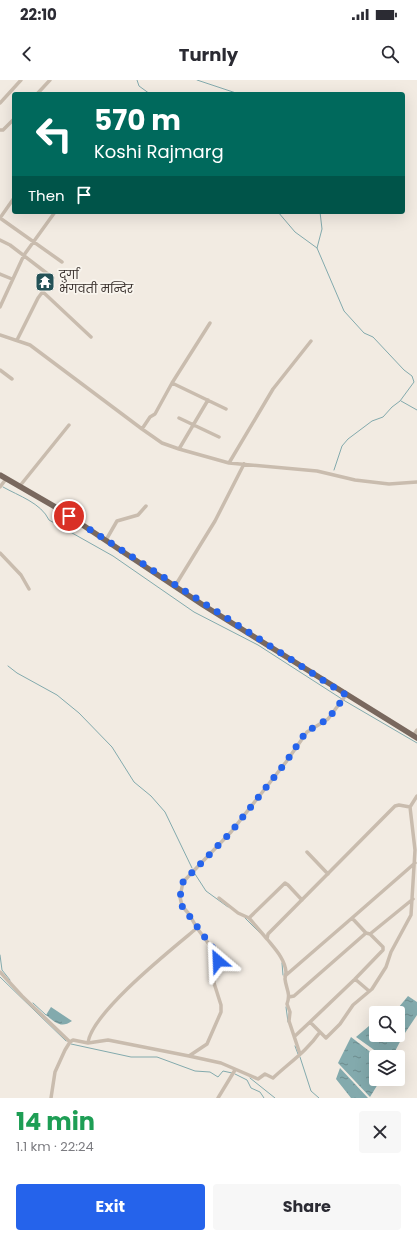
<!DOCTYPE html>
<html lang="en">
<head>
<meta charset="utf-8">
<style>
  body { margin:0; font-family:Poppins,"Noto Sans Devanagari",sans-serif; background:#f7f7f7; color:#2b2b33; height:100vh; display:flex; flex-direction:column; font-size:15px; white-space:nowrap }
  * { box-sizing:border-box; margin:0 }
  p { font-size:13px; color:#7c7c81 }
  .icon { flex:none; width:22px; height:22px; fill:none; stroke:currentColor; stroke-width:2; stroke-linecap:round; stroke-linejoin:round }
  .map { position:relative; height:1018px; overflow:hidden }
  .sheet { display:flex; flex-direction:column; background:#fff; flex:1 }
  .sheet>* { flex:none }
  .guide { position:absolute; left:12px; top:12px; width:393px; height:122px; border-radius:4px; box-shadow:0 4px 16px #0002; background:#00695c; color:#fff; overflow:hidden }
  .buttons { position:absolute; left:369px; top:926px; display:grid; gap:8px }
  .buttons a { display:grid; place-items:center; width:36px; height:36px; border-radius:4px; background:#fff; box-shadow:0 4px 16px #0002; font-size:20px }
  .pin { position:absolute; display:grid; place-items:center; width:34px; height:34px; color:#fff; margin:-17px; border:2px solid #fff; border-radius:50%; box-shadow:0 1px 4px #0007 }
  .me { position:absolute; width:44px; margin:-22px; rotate:334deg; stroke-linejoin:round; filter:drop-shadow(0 0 3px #0008) }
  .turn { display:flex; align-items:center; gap:14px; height:84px; padding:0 16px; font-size:18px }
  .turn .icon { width:52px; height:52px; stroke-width:2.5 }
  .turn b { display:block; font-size:28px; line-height:34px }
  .then { display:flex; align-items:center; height:38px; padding:0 16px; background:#0003; gap:8px; font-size:15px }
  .round { display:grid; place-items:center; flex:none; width:42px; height:42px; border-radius:4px; background:#f7f7f7 }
  .headline { display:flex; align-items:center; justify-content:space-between; height:68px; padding:0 16px }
  h1 { font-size:24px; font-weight:700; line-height:30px; color:#1e9e55 }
  .cta { display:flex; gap:8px; margin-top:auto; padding:8px 16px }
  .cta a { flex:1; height:46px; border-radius:4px; background:#2563eb; color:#fff; font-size:16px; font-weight:700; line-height:46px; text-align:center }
  .cta a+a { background:#f7f7f7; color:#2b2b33 }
  .status { display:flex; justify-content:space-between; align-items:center; height:28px; padding:0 20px; background:#fff; direction:ltr }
  .status svg { height:11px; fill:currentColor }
  header { display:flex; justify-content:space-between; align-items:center; height:52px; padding:0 16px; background:#fff; font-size:18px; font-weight:700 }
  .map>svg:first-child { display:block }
</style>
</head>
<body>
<div class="status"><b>22:10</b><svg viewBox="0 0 49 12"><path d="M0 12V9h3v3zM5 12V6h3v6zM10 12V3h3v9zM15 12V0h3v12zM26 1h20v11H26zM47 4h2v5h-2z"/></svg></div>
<header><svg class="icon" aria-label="back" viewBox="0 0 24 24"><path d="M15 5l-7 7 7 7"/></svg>Turnly<svg class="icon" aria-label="search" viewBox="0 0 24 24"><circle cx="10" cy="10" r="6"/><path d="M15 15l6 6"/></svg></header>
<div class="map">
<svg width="417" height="1018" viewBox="0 0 417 1018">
  <defs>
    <pattern id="water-ripples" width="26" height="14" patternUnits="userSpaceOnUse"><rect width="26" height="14" fill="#83aaad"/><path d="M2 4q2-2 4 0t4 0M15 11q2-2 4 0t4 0" fill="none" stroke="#6c8b8d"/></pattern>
  </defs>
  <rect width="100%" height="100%" fill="#f2ebe2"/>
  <path fill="url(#water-ripples)" d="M408,916L417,922V935L405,953L398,949V933H394Z
    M51,927L72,941C61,949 55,942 46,935Z
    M376,940V955H398V954L403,956L392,977H384L356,957Z
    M351,957L377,977L376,999H381L370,1017L338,983Z
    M340,988L368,1018H351L336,999Z"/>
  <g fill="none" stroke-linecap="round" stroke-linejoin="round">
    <path stroke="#83aaad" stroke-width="1" d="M137,0L139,6L150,14
      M197,0L239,14
      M278,132L295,152L317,168
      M320,132L322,149L317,168L344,231L364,253L373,257L404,290L412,296L414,302L400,321L392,327L383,337L372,341L348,359L342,366L334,390
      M401,321L417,330
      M3,407C19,416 41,423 49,440L113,476L194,532L258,565L345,621L417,663
      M8,586L17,593L57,615L79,633L112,667L134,702L151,716L165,732L192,788
      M195,794L206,811L228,827
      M245,838L260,853
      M0,875L2,890L10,900
      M282,883L283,895
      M0,897L66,961
      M33,923L46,935
      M286,927L288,942
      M71,964L131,977H157L195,991L210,992L218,997L223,991L232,993
      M295,966L298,974
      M300,977L311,1011L319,1018
      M235,994L247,1000L251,1008L260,1012L264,1018
      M250,998L275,1018"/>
    <path stroke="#c9bcae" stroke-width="3.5" d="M37,14L50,0
      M0,23L21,0
      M0,50H3L14,39
      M0,138L62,182
      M0,138L14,118
      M0,160L10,165L53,198L38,218L17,260
      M0,194L12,199
      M43,212L91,257
      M0,227L24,175L55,132
      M0,255L30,265L142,349L162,363L179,369L229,383L317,391L355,400L389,404L417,402
      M0,290L12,299
      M172,303L226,329
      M179,338L219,357
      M142,349L150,337L155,334L172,303L210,243
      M179,369L208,320
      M229,383L273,309L311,261
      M0,407L6,399
      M19,407L69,345
      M106,460L117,441L138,435L146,426
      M0,473L21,495L29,509
      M175,506L215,441L244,384
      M413,656L417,650
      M307,772L328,794
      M219,818L238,833L249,838
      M352,838L415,783
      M267,859L249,838L285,803L288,805L302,820
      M0,892L22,916L70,962
      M285,896L352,838L366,853
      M369,911L355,899L383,870V867L370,854
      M289,917L294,916L366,853L370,854L413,819
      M320,952L310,942L355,899
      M295,956L310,942
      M88,963C91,933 172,869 197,848
      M300,974L289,941L290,932L287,924C291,913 286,909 285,899C285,898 286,893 286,892C285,879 275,869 267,859L268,854L395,726L399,725L410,727
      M189,976L221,983L258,999L265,994L273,998C289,983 307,971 320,952L326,958L340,944L353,925L372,909L386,887L391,872L411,835L415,770L410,727L417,716
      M51,1018L55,992L65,970L70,962L73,960L88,963L108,960L189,976L207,964L221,932V925L214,903L217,875L197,848L189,834L182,826L180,817L183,802L231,752L286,682L307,652L328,639L346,615
      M218,1018L235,990"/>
    <path stroke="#79685e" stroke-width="5.5" d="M0,395L57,428L203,525L417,658"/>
  </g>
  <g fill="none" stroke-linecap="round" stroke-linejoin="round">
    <path stroke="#2563eb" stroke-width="7" stroke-dasharray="0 12.6" d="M69,436L346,615L328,639L306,652L286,682L231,752L183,802L180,817L182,826L212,867L217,875L218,881"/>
  </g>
  <defs>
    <g id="temple-square" transform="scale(1)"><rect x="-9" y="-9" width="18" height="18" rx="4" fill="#245257" stroke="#f9f5ee"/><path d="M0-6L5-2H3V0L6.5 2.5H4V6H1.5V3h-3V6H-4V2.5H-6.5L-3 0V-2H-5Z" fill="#fff"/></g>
  </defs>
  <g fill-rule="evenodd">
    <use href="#temple-square" x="45" y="202"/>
  </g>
  <g text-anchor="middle" stroke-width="3.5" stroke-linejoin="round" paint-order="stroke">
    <g font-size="12" fill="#39302c" stroke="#f9f5ee" text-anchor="start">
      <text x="59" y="199">दुर्गा<tspan x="59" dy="14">भगवती मन्दिर</tspan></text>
    </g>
  </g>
</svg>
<div class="buttons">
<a><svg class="icon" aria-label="search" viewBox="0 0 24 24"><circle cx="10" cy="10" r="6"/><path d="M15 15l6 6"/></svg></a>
<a><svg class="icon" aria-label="layers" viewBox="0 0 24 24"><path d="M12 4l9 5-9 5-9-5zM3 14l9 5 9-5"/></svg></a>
</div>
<div class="pin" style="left:69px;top:436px;background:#d93025"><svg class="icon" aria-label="arrive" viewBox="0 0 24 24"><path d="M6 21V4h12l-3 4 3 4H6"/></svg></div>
<svg class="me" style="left:218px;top:881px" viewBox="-20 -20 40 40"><path d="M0-17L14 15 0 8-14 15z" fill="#2563eb" stroke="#fff" stroke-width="4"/></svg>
<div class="guide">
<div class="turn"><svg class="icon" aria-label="left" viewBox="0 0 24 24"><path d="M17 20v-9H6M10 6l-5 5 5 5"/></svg><div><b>570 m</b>Koshi Rajmarg</div></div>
<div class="then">Then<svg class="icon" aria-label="arrive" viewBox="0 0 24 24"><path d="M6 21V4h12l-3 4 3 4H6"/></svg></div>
</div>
</div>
<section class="sheet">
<div class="headline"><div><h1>14 min</h1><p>1.1 km · 22:24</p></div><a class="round"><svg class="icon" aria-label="close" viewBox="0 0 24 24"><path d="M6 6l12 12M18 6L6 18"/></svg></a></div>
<div class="cta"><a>Exit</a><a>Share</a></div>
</section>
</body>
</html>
